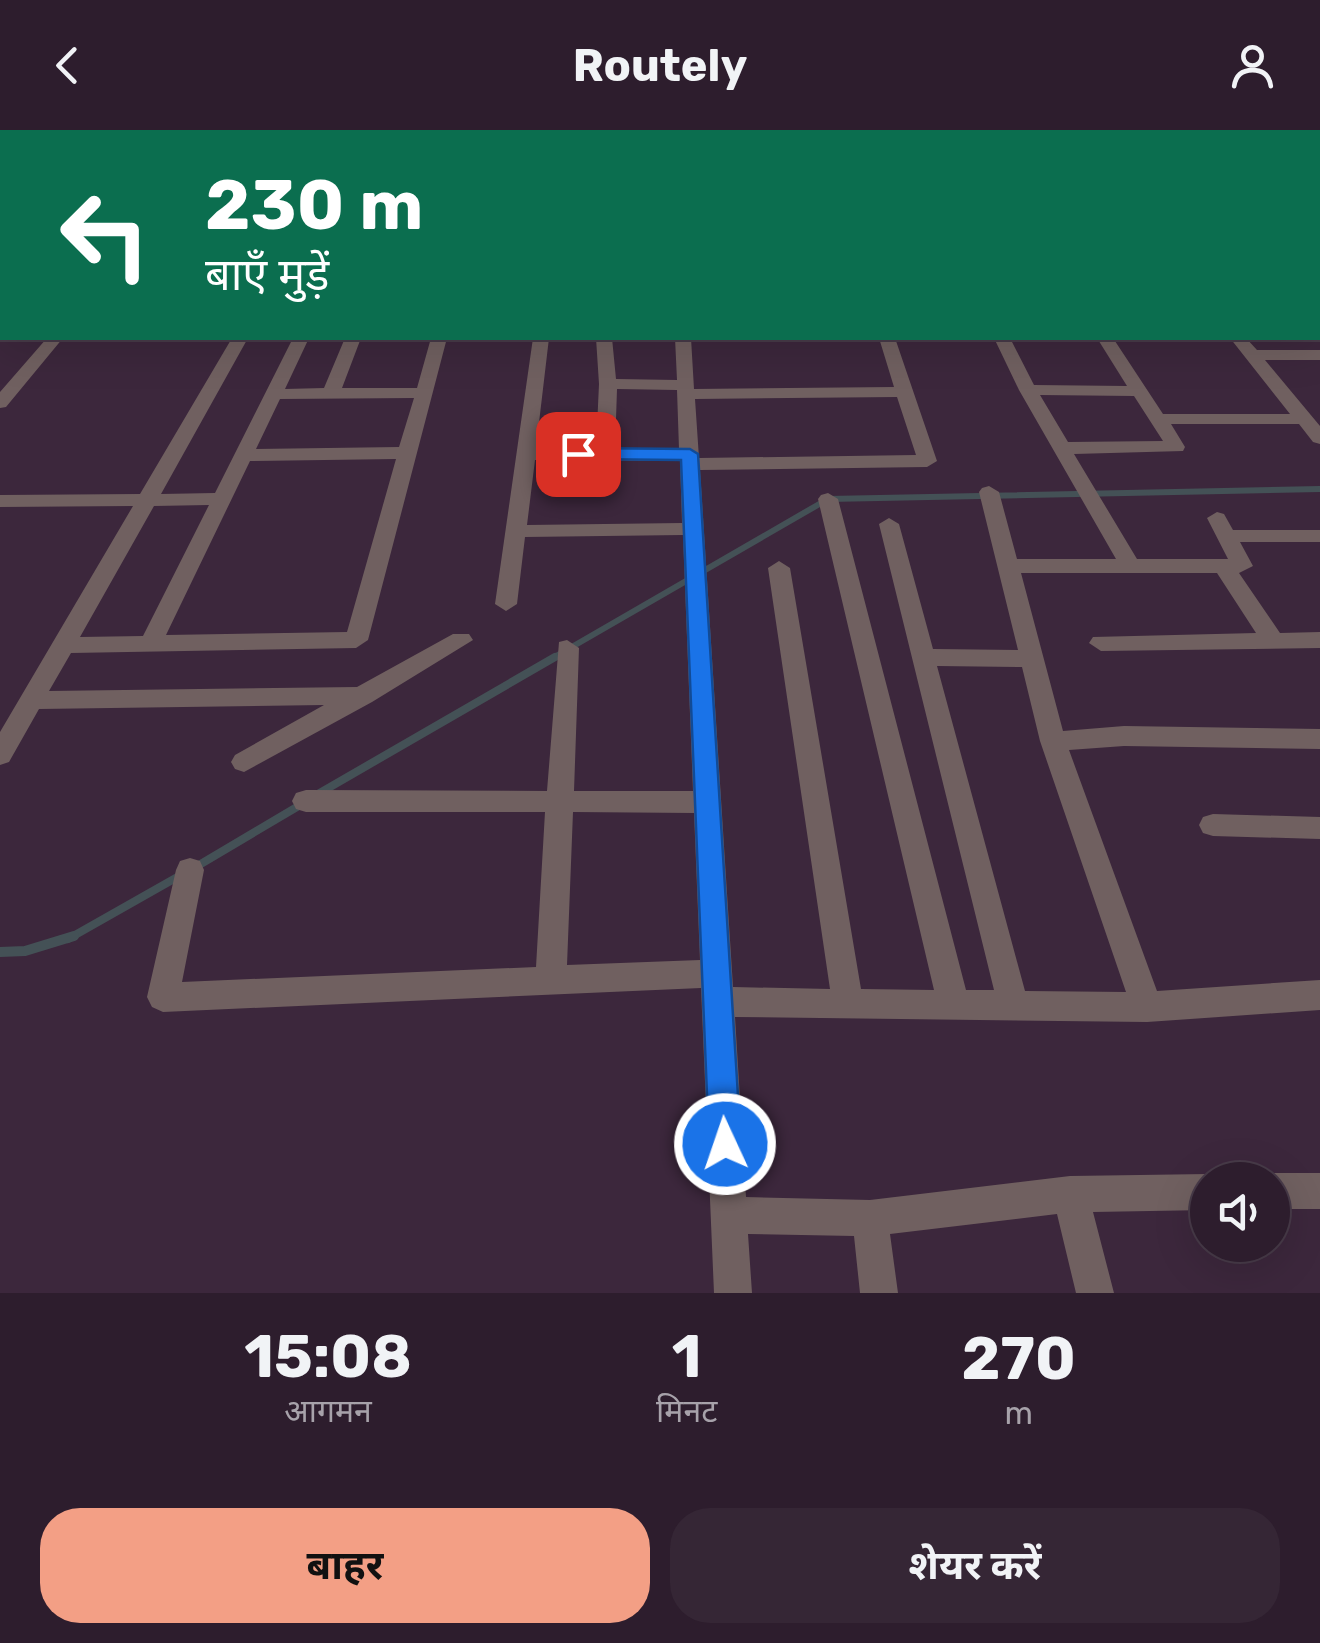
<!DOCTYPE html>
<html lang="hi">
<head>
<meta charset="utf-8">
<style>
  body { margin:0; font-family:Rubik,"Noto Sans Devanagari",sans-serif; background:#352635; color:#f1f3f6; height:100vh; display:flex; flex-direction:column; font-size:38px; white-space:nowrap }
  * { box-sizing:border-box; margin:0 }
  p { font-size:32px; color:#a7a2aa }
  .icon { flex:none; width:55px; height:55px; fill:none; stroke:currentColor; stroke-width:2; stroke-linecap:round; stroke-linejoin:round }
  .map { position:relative; height:1163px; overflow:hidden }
  .sheet { display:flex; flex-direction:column; background:#2d1d2d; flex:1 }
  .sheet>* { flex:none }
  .top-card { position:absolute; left:0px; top:0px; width:1320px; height:210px; box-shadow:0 10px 40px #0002,0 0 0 2px #483b49; background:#0b6e4f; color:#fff; overflow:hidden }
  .controls { position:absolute; left:1190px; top:1032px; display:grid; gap:20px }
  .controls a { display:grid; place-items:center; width:100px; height:100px; border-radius:50%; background:#2d1d2d; box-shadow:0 10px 40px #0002,0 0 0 2px #483b49; font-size:50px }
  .pin { position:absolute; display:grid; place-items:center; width:85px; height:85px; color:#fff; margin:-42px; border-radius:20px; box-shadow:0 5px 15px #0006 }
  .me { position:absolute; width:110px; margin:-55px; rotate:357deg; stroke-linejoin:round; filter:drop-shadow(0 0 8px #0008) }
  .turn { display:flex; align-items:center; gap:35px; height:210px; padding:0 40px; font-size:45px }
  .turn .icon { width:130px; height:130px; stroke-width:2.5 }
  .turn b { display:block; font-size:70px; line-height:85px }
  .eta { display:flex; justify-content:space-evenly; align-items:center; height:170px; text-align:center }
  .eta b { font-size:60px; font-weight:700; line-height:70px }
  .button { display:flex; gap:20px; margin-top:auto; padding:20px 40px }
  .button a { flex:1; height:115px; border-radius:40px; background:#f39f85; color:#111; font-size:40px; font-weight:700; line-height:115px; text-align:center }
  .button a+a { background:#352635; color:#f1f3f6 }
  header { display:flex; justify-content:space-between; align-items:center; height:130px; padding:0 40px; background:#2d1d2d; font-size:45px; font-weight:700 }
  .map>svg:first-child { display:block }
</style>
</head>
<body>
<header><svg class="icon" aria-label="back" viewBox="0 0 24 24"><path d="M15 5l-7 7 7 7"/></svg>Routely<svg class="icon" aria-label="person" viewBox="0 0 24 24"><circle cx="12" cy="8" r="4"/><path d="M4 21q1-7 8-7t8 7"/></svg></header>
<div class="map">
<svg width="1320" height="1163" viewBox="0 0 1320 1163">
  <rect width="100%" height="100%" fill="#3c273c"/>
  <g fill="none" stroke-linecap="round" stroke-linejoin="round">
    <path stroke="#445156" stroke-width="6" d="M551,529L828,369L1320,359"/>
    <path stroke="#445156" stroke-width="8" d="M318,664L555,527
      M194,738L302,674
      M68,809L181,745"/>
    <path stroke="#445156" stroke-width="10" d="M0,822L25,821L74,806"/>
    <path fill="#706060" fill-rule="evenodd" d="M359,0H513L514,1L361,2Z
      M573,0H585V2H574Z
      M908,0H925L927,2H910Z
      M1228,0H1252L1254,2H1230Z
      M1318,11L1320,12V20L1318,19Z
      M1318,81H1320V90L1318,89Z
      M1318,157L1320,158V168L1318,167Z
      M232,208H248L161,364L215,363L293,208H309L285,259L324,258L345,208H361L342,258H417L431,208H447L368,510L356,518L71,523L49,561L357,557L453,504H469L473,510L372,572L244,642L235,639L231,632L235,625L324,575L39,579L9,632L0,635V602L133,376L0,377V365L140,364ZM414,268L399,317L256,319L280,269ZM396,329L347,502L166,505L250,331ZM209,375L143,506L80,507L154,376Z
      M533,208H549L536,318L596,319L599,254L596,208H612L616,249L677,250L675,208H691L694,259L894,257L879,208H895L937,331L927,337L700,340L733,857L830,859L768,438L779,431L790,438L861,859L934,860L818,369L821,365L828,363L838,369L966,860H994L879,394L889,388L899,394L933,519L1018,520L979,362L982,358L989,356L999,362L1017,429H1116L1019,260L994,208H1010L1034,255L1127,256L1097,208H1113L1163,284H1290L1230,208H1246L1257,220H1320V230H1265L1320,296V314L1313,312L1299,294H1171L1185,317L1183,321L1074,324L1137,429H1228L1207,388L1217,382L1224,384L1233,400H1320V412H1240L1253,436L1239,443L1280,503L1320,502V518L1101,521L1089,513L1093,507L1256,503L1217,443H1021L1063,601L1124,596L1320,599V619L1124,616L1069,620L1157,861L1320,850V880L1147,892L735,887L746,1067L870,1070L1070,1046L1208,1044L1221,1049L1208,1050V1080L1093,1082L1114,1163H1076L1057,1084L890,1104L898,1163H860L854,1106L748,1104L752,1163H714L701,858L163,882L152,877L147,867L176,740L180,731L190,728L200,731L204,740L182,852L536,837L545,682H306L296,679L292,671L296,663L306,660L547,661L559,512L567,510L579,518L574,661H693L683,405L525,407L517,474L506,481L495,474ZM617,259L677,260L679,319H615ZM1040,265L1134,266L1163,311L1068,312ZM897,267L916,325L699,328L695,269ZM535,330L680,331L682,393L527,395ZM937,536L1022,537L1040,611L1126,862L1025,861ZM573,682L694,683L700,830L567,835Z
      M1213,684L1320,687V709L1213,706L1203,703L1199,695L1203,687Z
      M1272,1043H1320V1079H1272V1050H1259Z"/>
    <path fill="#706060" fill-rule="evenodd" d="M795,0H816L818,2H797Z
      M1318,113H1320V122H1318Z
      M47,208H63L6,277L0,278V262Z"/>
  </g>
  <path fill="#1a73e8" stroke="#114b97" stroke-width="2.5" d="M690,319L698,324L741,1014L737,1025L725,1030L714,1025L709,1014L681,330L578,329L569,324L578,318Z"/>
</svg>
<div class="controls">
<a><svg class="icon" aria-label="sound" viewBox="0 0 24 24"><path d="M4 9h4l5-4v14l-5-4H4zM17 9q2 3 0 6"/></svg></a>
</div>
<div class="pin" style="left:578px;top:324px;background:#d93025"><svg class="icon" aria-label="arrive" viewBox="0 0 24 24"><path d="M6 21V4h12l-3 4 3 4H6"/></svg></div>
<svg class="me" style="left:725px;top:1014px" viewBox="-20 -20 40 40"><circle r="17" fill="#1a73e8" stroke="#fff" stroke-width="3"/><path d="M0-11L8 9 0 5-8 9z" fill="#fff"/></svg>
<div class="top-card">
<div class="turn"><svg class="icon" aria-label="left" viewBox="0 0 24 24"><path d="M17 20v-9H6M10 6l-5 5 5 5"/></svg><div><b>230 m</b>बाएँ मुड़ें</div></div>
</div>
</div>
<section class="sheet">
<div class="eta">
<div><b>15:08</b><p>आगमन</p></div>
<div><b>1</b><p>मिनट</p></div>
<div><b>270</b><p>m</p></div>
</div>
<div class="button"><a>बाहर</a><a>शेयर करें</a></div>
</section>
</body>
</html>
